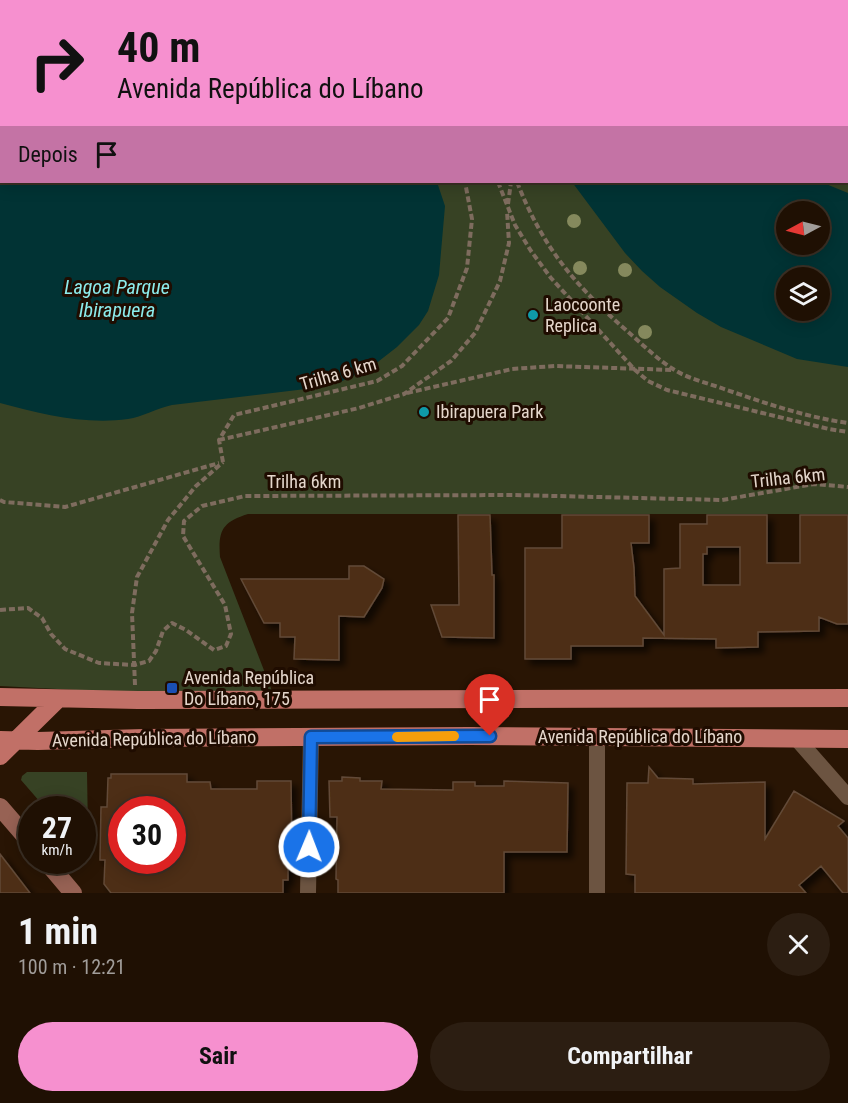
<!DOCTYPE html>
<html lang="pt">
<head>
<meta charset="utf-8">
<style>
  body { margin:0; font-family:"Roboto Condensed",sans-serif; background:#2c1e12; color:#f1f3f6; height:100vh; display:flex; flex-direction:column; font-size:22px; white-space:nowrap }
  * { box-sizing:border-box; margin:0 }
  p { font-size:20px; color:#a19d9a }
  .icon { flex:none; width:33px; height:33px; fill:none; stroke:currentColor; stroke-width:2; stroke-linecap:round; stroke-linejoin:round }
  .map { position:relative; height:893px; overflow:hidden }
  .drawer { display:flex; flex-direction:column; background:#1f1003; flex:1 }
  .drawer>* { flex:none }
  .guide { position:absolute; left:0px; top:0px; width:849px; height:183px; box-shadow:0 3px 15px #0003,0 0 0 2px #3c3025; background:#f690cf; color:#111; overflow:hidden }
  .needle { width:39px; rotate:263deg }
  .controls { position:absolute; left:776px; top:201px; display:grid; gap:12px }
  .controls a { display:grid; place-items:center; width:54px; height:54px; border-radius:50%; background:#1f1003; box-shadow:0 3px 15px #0003,0 0 0 2px #3c3025; font-size:30px }
  .speed { position:absolute; left:18px; top:796px; display:flex; gap:12px; font-size:30px; font-weight:700; text-align:center }
  .speed>* { display:grid; place-content:center; width:78px; height:78px; border-radius:50%; background:#1f1003; box-shadow:0 3px 15px #0003,0 0 0 2px #3c3025; line-height:1 }
  .speed small { font-size:15px; font-weight:400 }
  .speed .limit { border:9px solid #d22; background:#fff; color:#111 }
  .pin { position:absolute; display:grid; place-items:center; width:51px; height:51px; color:#fff; margin:-62px -26px; border-radius:50% 50% 50% 0; rotate:-45deg; box-shadow:0 0 6px #0007 }
  .pin .icon { rotate:45deg }
  .me { position:absolute; width:66px; margin:-33px; rotate:1deg; stroke-linejoin:round; filter:drop-shadow(0 0 4px #0008) }
  .turn { display:flex; align-items:center; gap:21px; height:126px; padding:0 18px; font-size:27px }
  .turn .icon { width:78px; height:78px; stroke-width:2.5 }
  .turn b { display:block; font-size:42px; line-height:51px }
  .then { display:flex; align-items:center; height:57px; padding:0 18px; background:#0003; gap:12px; font-size:22px }
  .round { display:grid; place-items:center; flex:none; width:63px; height:63px; border-radius:32px; background:#2c1e12 }
  .overview { display:flex; align-items:center; justify-content:space-between; height:102px; padding:0 18px }
  h1 { font-size:36px; font-weight:700; line-height:45px }
  .action { display:flex; gap:12px; margin-top:auto; padding:12px 18px }
  .action a { flex:1; height:69px; border-radius:36px; background:#f690cf; color:#111; font-size:24px; font-weight:700; line-height:69px; text-align:center }
  .action a+a { background:#2c1e12; color:#f1f3f6 }
  .map>svg:first-child { display:block }
</style>
</head>
<body>
<div class="map">
<svg width="848" height="893" viewBox="0 0 848 893">
  <defs>
    <filter id="shadow"><feDropShadow dx="5.5" dy="5.5" stdDeviation="3" flood-color="#0009"/></filter>
  </defs>
  <rect width="100%" height="100%" fill="#291504"/>
  <path fill="#374224" fill-rule="evenodd" d="M0,0H848V514H248C222,522 218,531 220,557L272,691L114,692L0,686ZM2,2H848V182H2ZM786,212H819V244H786ZM786,278H819V310H786Z
    M27,772H87L88,831H83L82,810H47L21,780L22,776Z"/>
  <path fill="#013334" fill-rule="evenodd" d="M0,0H271L272,1L2,2V182H437L445,206L439,275L428,311L419,325L397,347L370,368L340,382L322,387L172,405C157,408 142,417 128,419C85,425 41,414 0,403Z
    M572,182H821L848,193V367L797,359L721,327L697,313L660,287L642,271L625,253ZM786,212H819V244H786ZM786,278H819V310H786Z"/>
  <path fill="#4e2f13" stroke="#624a38" stroke-width="1.5" fill-rule="evenodd" filter="url(#shadow)" d="M458,515H490L492,575H494V638L442,637L431,605H459Z
    M562,515H649V543H631L634,568L635,596L664,635V569L680,568V524H707V515H767V563H800V515H848V624H837L819,617V631L758,632V647L716,648V639L643,638V646H571V659H525V548H562ZM707,547H740V585H703V554H707Z
    M349,566H364L384,579L382,588L364,617L339,616V660L294,659L295,637H280V623H264L241,579H349Z
    M649,767L658,778L693,779V784L765,782V839L794,791L844,821L838,826L848,838V893H843L821,866L799,885L806,893H635V875L626,874L627,783H648Z
    M111,774H187V782H210L211,789H257V781H291L292,858H288V880H283V893H111L104,884L105,860H100L101,807H107L108,778H111ZM122,810H172V861H122Z
    M342,777L360,778V781H382L381,789L453,790V782H475V786H504V781L568,783L567,852H504V893H338V880L336,879L337,817H330L329,781H342Z
    M0,854L30,893H0Z"/>
  <g fill="none" stroke-linecap="round" stroke-linejoin="round">
    <path stroke="#7e6c5e" stroke-width="4" stroke-dasharray="6 3" stroke-linecap="butt" d="M320,0L321,2
      M449,0V2
      M489,0V2
      M470,2V0
      M498,182L515,225L531,251L551,278L635,370L648,381L667,390L829,429L848,432
      M517,182C543,248 574,284 627,331C642,344 657,359 673,369C688,379 708,383 724,389C765,403 805,417 848,423
      M508,204L511,182
      M407,393L512,369L555,366L673,370
      M219,440L359,408L404,394L451,361L475,333L500,281L509,243L507,211
      M223,462L219,440L234,415L377,381L402,366L448,318L467,268L472,219L465,182
      M0,500L4,502L65,507L219,463
      M0,610L28,608L42,618L51,634L65,649L99,663L134,665L149,661L156,651L163,631L172,623L186,630L214,650L226,646L231,634L225,605L183,536L184,521L202,506L245,496L515,495L722,500L814,484L848,487
      M135,685L132,613L137,577L168,520L196,486L223,462"/>
    <path stroke="#6c5441" stroke-width="16" d="M797,739L848,797
      M308,893L311,737
      M597,893V737"/>
    <path stroke="#976254" stroke-width="18" d="M0,807L32,844
      M46,861L73,893"/>
    <path stroke="#c17067" stroke-width="18" d="M0,697L138,700L848,698
      M0,740L38,741L144,738L469,736L848,739
      M0,756L58,699"/>
  </g>
  <g fill="#85895d">
    <circle cx="574" cy="221" r="7"/>
    <circle cx="580" cy="268" r="7"/>
    <circle cx="625" cy="270" r="7"/>
    <circle cx="645" cy="332" r="7"/>
  </g>
  <g fill="none" stroke-linecap="round" stroke-linejoin="round">
    <g stroke="#114b97" stroke-width="15">
      <path id="route" d="M309,847L311,737L490,736"/>
    </g>
    <use href="#route" stroke="#1a73e8" stroke-width="10"/>
    <path stroke="#f59e0b" stroke-width="10" d="M397,737L454,736"/>
  </g>
  <g fill="#0f9aa8" stroke="#1f0c00" stroke-width="2">
    <circle cx="533" cy="315" r="6"/>
    <circle cx="424" cy="412" r="6"/>
  </g>
  <rect fill="#1a4fb4" stroke="#1f0c00" stroke-width="2" x="166" y="682" width="12" height="12" rx="3"/>
  <g text-anchor="middle" stroke-width="6" stroke-linejoin="round" paint-order="stroke">
    <g font-size="18" fill="#e5d7cc" stroke="#1f0c00" text-anchor="start">
      <text x="545" y="311">Laocoonte<tspan x="545" dy="21">Replica</tspan></text>
      <text x="436" y="418">Ibirapuera Park</text>
      <text x="184" y="684">Avenida República<tspan x="184" dy="21">Do Líbano, 175</tspan></text>
    </g>
    <g font-size="18" fill="#e5d7cc" stroke="#1f0c00">
      <text transform="translate(338 374) rotate(-16)" y="6">Trilha 6 km</text>
      <text transform="translate(788 478) rotate(-6)" y="6">Trilha 6km</text>
      <text x="304" y="488">Trilha 6km</text>
      <text x="640" y="743">Avenida República do Líbano</text>
      <text transform="translate(154 739) rotate(-1)" y="6">Avenida República do Líbano</text>
    </g>
    <g font-size="20" font-style="italic" fill="#8cecec" stroke="#1f0c00">
      <text x="117" y="294">Lagoa Parque<tspan x="117" dy="23">Ibirapuera</tspan></text>
    </g>
  </g>
</svg>
<div class="controls">
<a><svg class="needle" viewBox="-14 -14 28 28"><path d="M0-13l5 13h-10z" fill="#e53935"/><path d="M0 13l5-13h-10z" fill="#a19d9a"/></svg></a>
<a><svg class="icon" aria-label="layers" viewBox="0 0 24 24"><path d="M12 4l9 5-9 5-9-5zM3 14l9 5 9-5"/></svg></a>
</div>
<div class="speed"><div>27<small>km/h</small></div><div class="limit">30</div></div>
<div class="pin" style="left:490px;top:736px;background:#d93025"><svg class="icon" aria-label="arrive" viewBox="0 0 24 24"><path d="M6 21V4h12l-3 4 3 4H6"/></svg></div>
<svg class="me" style="left:309px;top:847px" viewBox="-20 -20 40 40"><circle r="17" fill="#1a73e8" stroke="#fff" stroke-width="3"/><path d="M0-11L8 9 0 5-8 9z" fill="#fff"/></svg>
<div class="guide">
<div class="turn"><svg class="icon" aria-label="right" viewBox="0 0 24 24"><path d="M7 20v-9h11M14 6l5 5-5 5"/></svg><div><b>40 m</b>Avenida República do Líbano</div></div>
<div class="then">Depois<svg class="icon" aria-label="arrive" viewBox="0 0 24 24"><path d="M6 21V4h12l-3 4 3 4H6"/></svg></div>
</div>
</div>
<section class="drawer">
<div class="overview"><div><h1>1 min</h1><p>100 m · 12:21</p></div><a class="round"><svg class="icon" aria-label="close" viewBox="0 0 24 24"><path d="M6 6l12 12M18 6L6 18"/></svg></a></div>
<div class="action"><a>Sair</a><a>Compartilhar</a></div>
</section>
</body>
</html>
